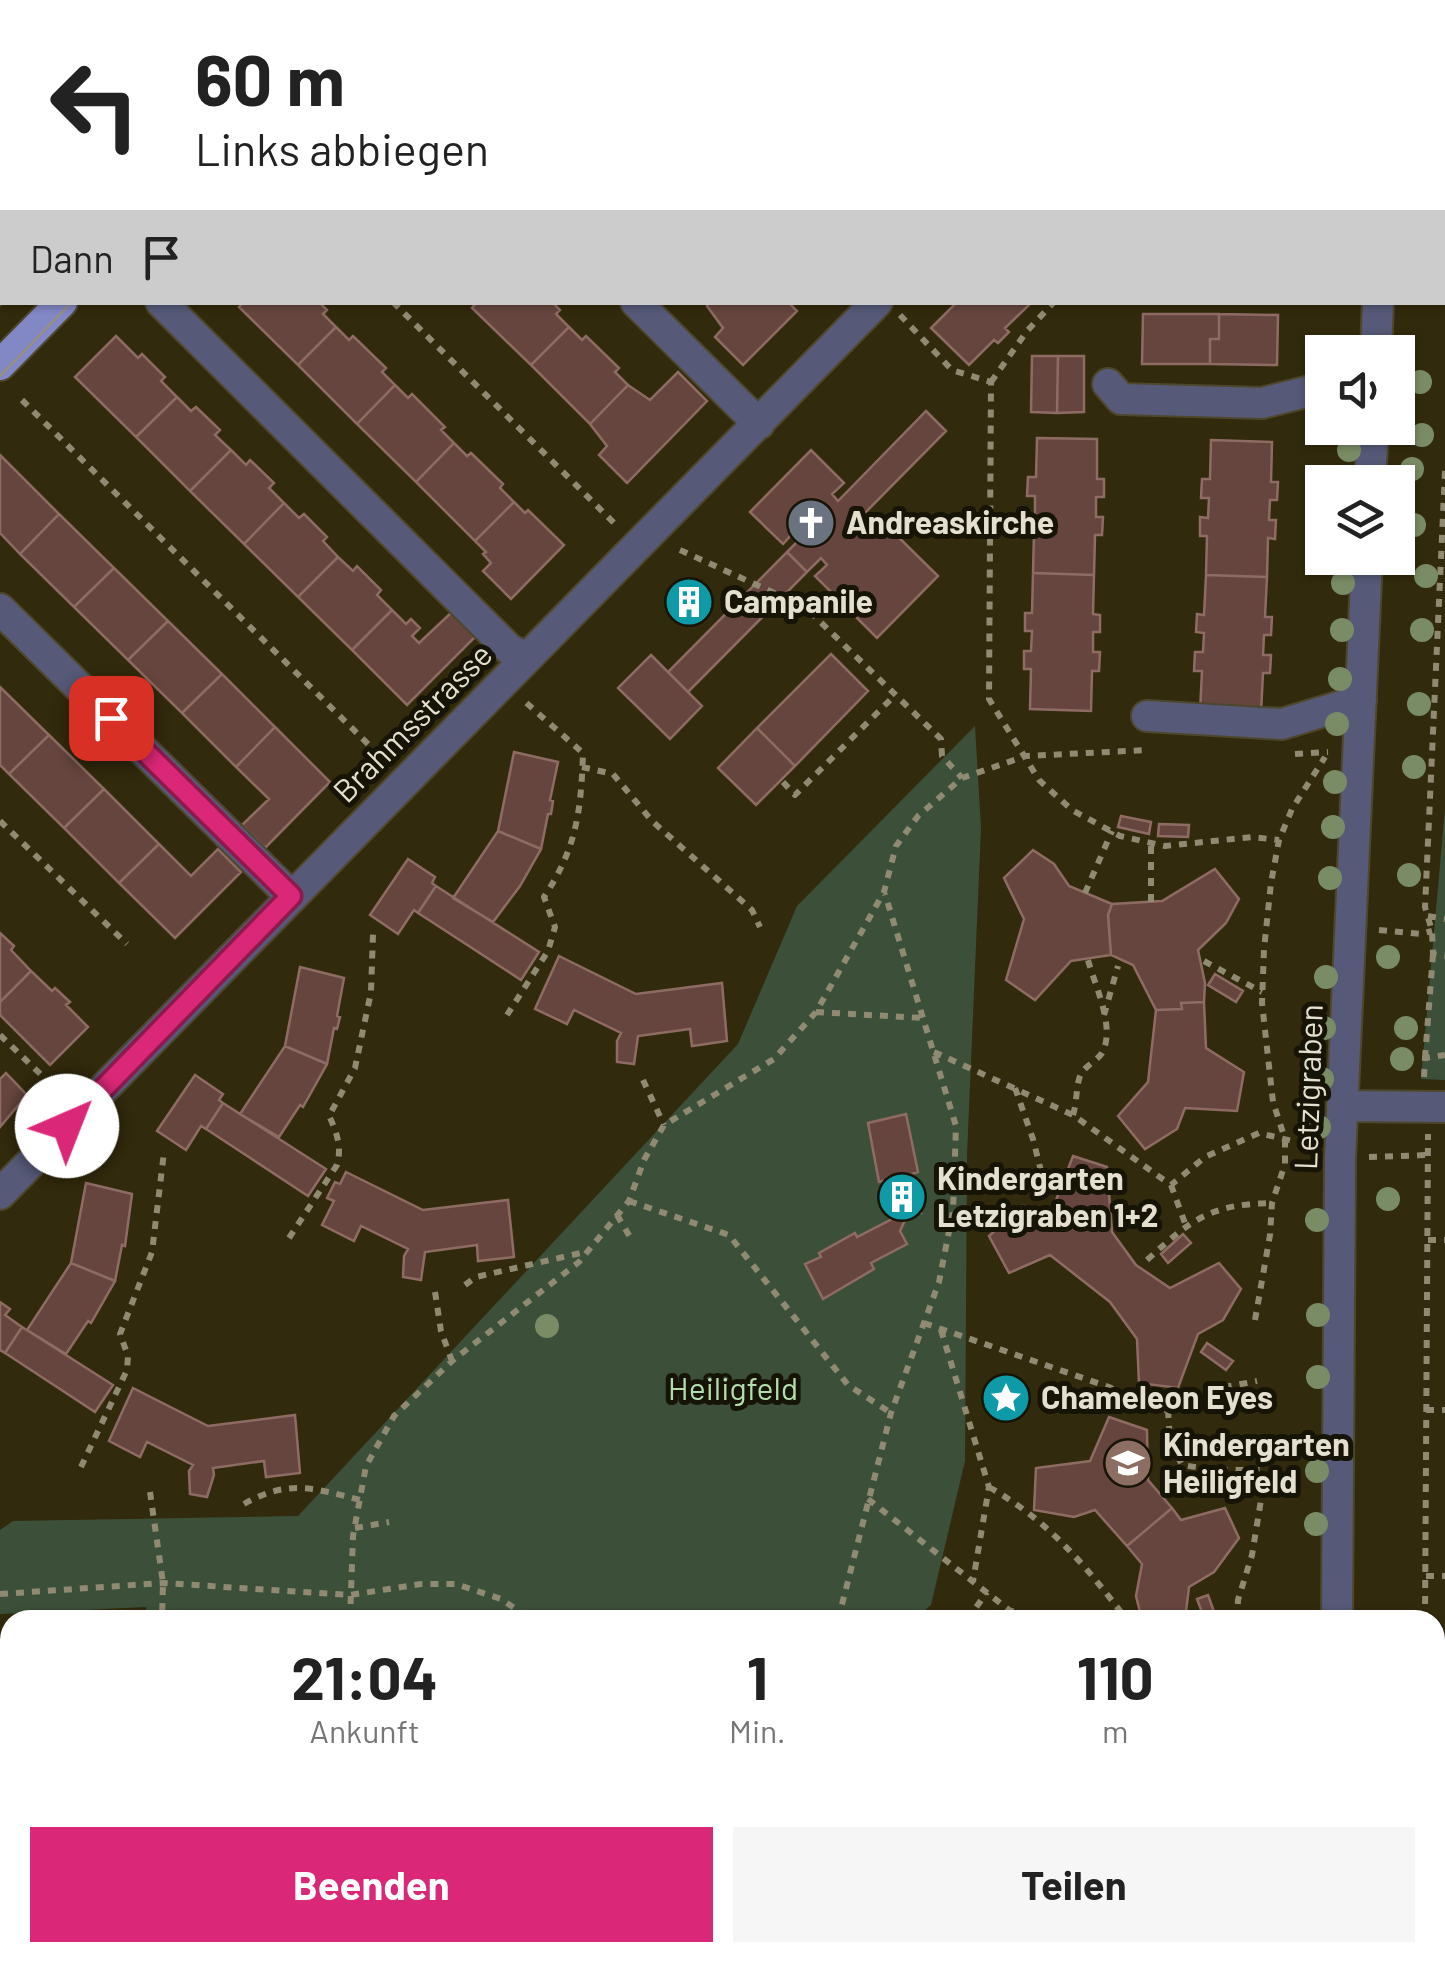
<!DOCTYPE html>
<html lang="de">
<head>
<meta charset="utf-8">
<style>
  body { margin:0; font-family:Barlow,sans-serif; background:#f6f6f6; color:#222; height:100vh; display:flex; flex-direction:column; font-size:38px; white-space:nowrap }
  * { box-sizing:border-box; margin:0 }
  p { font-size:32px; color:#767676 }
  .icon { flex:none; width:55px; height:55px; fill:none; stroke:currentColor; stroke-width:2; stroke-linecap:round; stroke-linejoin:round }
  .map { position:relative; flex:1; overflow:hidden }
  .sheet { position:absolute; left:0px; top:1610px; width:1445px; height:352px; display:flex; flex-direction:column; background:#fff; border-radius:30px 30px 0 0; box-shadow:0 2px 8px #0004 }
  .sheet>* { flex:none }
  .hud { position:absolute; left:0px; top:0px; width:1445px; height:305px; box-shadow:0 2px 8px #0004; background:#fff; color:#222; overflow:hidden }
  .tools { position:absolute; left:1305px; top:335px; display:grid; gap:20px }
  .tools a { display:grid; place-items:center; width:110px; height:110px; border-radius:0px; background:#fff; box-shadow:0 2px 8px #0004; font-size:50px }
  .pin { position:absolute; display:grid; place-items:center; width:85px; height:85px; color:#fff; margin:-42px; border-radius:20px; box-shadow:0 5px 15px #0006 }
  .me { position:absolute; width:110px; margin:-55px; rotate:44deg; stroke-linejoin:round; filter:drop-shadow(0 0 8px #0008) }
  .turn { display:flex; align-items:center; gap:35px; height:210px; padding:0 30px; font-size:45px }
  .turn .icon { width:130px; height:130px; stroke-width:2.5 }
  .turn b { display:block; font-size:70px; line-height:85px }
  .then { display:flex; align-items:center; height:95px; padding:0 30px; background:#0003; gap:20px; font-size:38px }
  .eta { display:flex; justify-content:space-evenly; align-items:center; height:170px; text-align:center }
  .eta b { font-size:60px; font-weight:700; line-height:70px }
  .cta { display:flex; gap:20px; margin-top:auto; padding:20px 30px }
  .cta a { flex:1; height:115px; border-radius:0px; background:#db2777; color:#fff; font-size:40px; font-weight:700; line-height:115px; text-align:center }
  .cta a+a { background:#f6f6f6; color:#222 }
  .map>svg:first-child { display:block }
</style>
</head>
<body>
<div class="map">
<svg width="1445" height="1962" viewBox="0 0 1445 1962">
  <rect width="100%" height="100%" fill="#322a0c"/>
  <path fill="#3c5039" d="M0,0H305L2,2L5,303L0,307Z
    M975,726L981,828L967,1155L965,1461L931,1605L913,1620H147L146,1607L0,1614V1530L13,1521L298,1516L738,1044L797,906Z
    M1445,808V1080L1421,1079Z"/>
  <path fill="#66453e" stroke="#8f6c63" stroke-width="2.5" d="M244,302H319L327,310L323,314L336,327L298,365L239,307Z
    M477,302H552L560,310L556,314L569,327L531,365L472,308Z
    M710,302H788L797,311L743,365L715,337L723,328L707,306Z
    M957,302H1029L1030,304L1005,328L1009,332L998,343L994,340L969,365L931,328Z
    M1143,314H1219V339H1210V364H1142Z
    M1219,314L1278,315L1277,365L1210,364V339H1219Z
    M336,327L349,340L353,336L386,368L382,372L395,385L357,424L298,365Z
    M569,327L582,340L586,336L619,368L615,372L628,385L590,424L531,365Z
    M116,336L138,358L142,354L165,377L161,381L177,397L136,437L75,377Z
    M1032,356H1058L1057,413L1031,412Z
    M1058,356H1084V412L1057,413Z
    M678,372L707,401L627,483L599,455L607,446L590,424L628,385L650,400Z
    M395,385L408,398L412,394L445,427L441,430L454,443L416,482L357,424Z
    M177,397L191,411L196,407L220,430L215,435L231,450L190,491L136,437Z
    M926,411L946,431L858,520L864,527L876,515L938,576L877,638L815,576L827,565L821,558L807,572L787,552L801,538L794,532L783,544L750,512L811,450L844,483L832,494L838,501Z
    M1037,438L1097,439V479H1104V497H1096V517H1103L1102,535H1095L1094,575L1033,573L1034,534H1026L1027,516H1035V496H1027L1028,477H1036Z
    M1211,440L1272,442L1271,482H1278L1277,500H1270L1269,520H1276L1275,539L1268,538L1267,577L1206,575L1207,536H1200V517L1208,518L1209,498H1201L1202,479H1210Z
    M454,443L467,456L471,453L503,484L500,488L514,502L475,541L416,482Z
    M231,450L246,465L250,460L274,483L269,488L284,503L244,544L190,491Z
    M0,455L59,514L20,554L0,533Z
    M514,502L525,513L528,510L564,545L511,599L483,571L491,563L483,554L486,552L475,541Z
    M284,503L299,518L304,514L327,537L323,541L338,557L298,597L244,544Z
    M59,514L114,568L74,607L20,554Z
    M787,552L807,572L688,692L668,672Z
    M338,557L353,571L357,566L381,590L377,595L392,610L352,650L298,597Z
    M114,568L168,621L128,660L74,607Z
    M1033,573L1094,575L1093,614L1100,615V632H1093V652H1100L1099,671H1092L1091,711L1030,709L1031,669H1024V651H1031L1032,631H1025V613H1032Z
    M1206,575L1267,577L1265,617H1272L1271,635H1264L1263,655H1271L1270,673H1263L1261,713L1200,711L1202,671H1194L1195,652H1203L1204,633L1196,632L1197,614L1204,615Z
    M688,587L704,602L689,618L673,602Z
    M392,610L406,624L411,619L420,628L412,636L419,643L453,611L477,635L407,705L352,650Z
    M168,621L222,674L182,713L128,660Z
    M831,654L868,691L795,766L757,728Z
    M651,655L702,706L670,739L618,688Z
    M222,674L275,727L236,767L182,713Z
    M0,687L49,735L9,774L0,765Z
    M275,727L330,782L265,848L242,825L269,799L236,767Z
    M757,728L795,766L756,805L718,768Z
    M49,735L104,789L64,828L9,774Z
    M514,752L558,762L550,800L553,801L552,808L551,814H548L541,849L498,831Z
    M104,789L159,844L119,883L64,828Z
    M1121,816L1151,822L1149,834L1118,827Z
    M1159,824L1189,825L1188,837L1158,836Z
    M498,831L541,849L520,886L493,922L453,898Z
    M159,844L191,876L218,849L241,872L175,938L119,883Z
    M1033,850L1054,864L1069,886L1112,904L1108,915L1111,955L1071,961L1035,1000L1006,980L1024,919L1004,878Z
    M408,859L435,877L432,883L436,886L418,913L414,910L398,934L370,915Z
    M1215,869L1239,899L1226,923L1198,950L1205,983L1204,1002L1181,1003L1182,1009L1156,1010L1133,965L1111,955L1108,915L1112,904L1162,901Z
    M436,886L539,952L521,980L418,913Z
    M0,933L14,946L11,950L31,971L0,1002Z
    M559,956L636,994L722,983L727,1041L692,1046L690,1029L638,1036L634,1064L617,1062V1041L621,1033L574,1010L567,1024L535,1009Z
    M300,967L344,978L337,1016L340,1017L337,1029L334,1028L327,1064L285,1046Z
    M31,971L52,991L55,988L70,1002L66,1005L88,1027L50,1065L0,1015V1002Z
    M1215,974L1243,991L1236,1002L1208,985Z
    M1204,1002L1206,1048L1244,1072L1237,1111L1185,1108L1177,1129L1145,1149L1118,1116L1148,1082L1156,1010L1182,1009L1181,1003Z
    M285,1046L327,1064L303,1107L300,1105L279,1137L240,1114Z
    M6,1073L27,1095L0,1127V1079Z
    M195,1075L223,1094L219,1100L223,1103L206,1129L201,1126L186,1150L157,1131Z
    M223,1103L326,1169L308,1196L206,1129Z
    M906,1114L918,1172L912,1174L921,1213L907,1216L900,1231L907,1244L871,1263L874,1269L823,1299L805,1264L821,1257L819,1253L855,1233L857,1237L892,1219L883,1181L879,1182L868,1123Z
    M1073,1156L1107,1167L1112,1232L1136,1265L1170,1288L1219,1263L1241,1289L1223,1320L1198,1334L1178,1388L1139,1383L1137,1339L1110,1302L1050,1255L1009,1273L989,1236L1022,1206L1053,1208Z
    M346,1172L423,1210L508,1200L514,1257L478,1261L477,1245L425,1252L421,1280L403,1277L404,1256L408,1249L361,1226L354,1241L322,1225L334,1201L327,1198L335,1182L340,1184Z
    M86,1183L132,1194L125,1246L122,1245L115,1281L71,1263Z
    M1183,1234L1191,1243L1168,1263L1161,1254Z
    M71,1263L115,1281L91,1323L88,1321L66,1354L27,1330Z
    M0,1302L10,1309L5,1315L22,1327L5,1353L0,1350Z
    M22,1327L113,1385L95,1412L5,1353Z
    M1207,1343L1233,1361L1226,1370L1201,1352Z
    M133,1388L208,1426L295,1415L300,1473L266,1477L264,1461L213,1468L214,1475L207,1497L190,1494L189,1471L193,1465L147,1442L140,1457L109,1441Z
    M1109,1417L1147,1430L1148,1480L1172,1508L1127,1546L1095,1510L1074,1517L1034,1510L1036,1468L1090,1461Z
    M1187,1443L1221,1448L1219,1459L1186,1454Z
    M1172,1508L1181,1520L1225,1508L1239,1538L1214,1572L1189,1587L1185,1620H1142L1136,1596L1142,1564L1127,1546Z
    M1208,1595L1217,1620H1205L1197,1599Z
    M0,1676H10V1952H105L106,1962H0Z
    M438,1952H521L505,1955L506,1962H439Z"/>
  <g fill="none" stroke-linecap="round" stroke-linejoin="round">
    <g stroke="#4e472b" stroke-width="34">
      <path id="minor" d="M49,0V2
        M1044,0L1046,2
        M1121,0V2
        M1382,0V2
        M244,2L246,0
        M1242,2L1248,0
        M0,167H2
        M0,248L2,246
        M161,302L509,649L526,658
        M636,302L759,424
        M1376,352L1378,302
        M1108,384L1121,399L1262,403L1322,388
        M1370,482L1373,428
        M0,609L291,896
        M1147,716L1282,724L1361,700
        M1342,1106L1445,1107
        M0,1194L877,302
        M1337,1620L1340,1159L1367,558
        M1380,1952L1445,1960
        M1124,1962L1136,1952"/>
    </g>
    <g stroke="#4e472b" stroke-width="34">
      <path id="major" d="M360,2L362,0
        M0,365L62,302"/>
    </g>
    <path stroke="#908a73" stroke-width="6" stroke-dasharray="8 8" stroke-linecap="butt" d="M555,0L558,2
      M10,2V0
      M0,28H2
      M393,302L615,524
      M900,315L952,370L991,382L989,699L1039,780L1072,810L1120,836L1165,846L1252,837L1279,840
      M991,382L1027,331L1054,302
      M22,400L386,762
      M1445,471L1425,907L1432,931L1433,954L1445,956
      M680,550L805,607L941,739L942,756L962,778
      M1295,754L1328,752
      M582,767L613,774L652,821L752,910L760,927
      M783,782L795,795L895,695
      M0,821L127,944
      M1085,893L1112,831
      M1151,902V843
      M1428,916L1445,919
      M1379,930L1421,934L1432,931
      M1204,961L1262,992
      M816,1012L923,1018
      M507,1015L548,951L555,927L544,897C577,847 581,811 583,753L523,700
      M1104,1015L1118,966
      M0,1035L60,1093
      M934,1052L1073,1115L1171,1185L1205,1157L1259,1133L1309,1145
      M1425,1058L1433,954
      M1424,1077L1425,1058L1445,1055
      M643,1080L664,1125
      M1015,1088L1033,1139L1044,1183
      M1073,1115C1077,1102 1076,1087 1080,1076C1084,1066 1096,1062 1102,1053C1116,1028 1095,986 1088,960
      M1369,1157L1428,1155
      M1171,1185L1186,1226
      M629,1201L729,1235L848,1385L891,1413
      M617,1215L633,1242
      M289,1238L337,1165C342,1148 337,1132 329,1116L355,1068L371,992L373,934
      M1428,1240H1445
      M1147,1260C1191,1220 1210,1204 1272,1203
      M465,1285L476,1277L585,1252
      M435,1292L441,1331L452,1361
      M1255,1320L1270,1235L1272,1203L1285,1164V1139L1273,1102L1262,1003L1264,949L1271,883L1279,840L1292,809L1325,757
      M924,1323L1109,1387L1152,1408L1168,1410L1220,1388L1257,1381
      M941,1330L989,1487L973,1581
      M1168,1410L1170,1442L1182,1465L1215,1470H1260
      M1426,1410H1445
      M81,1467L127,1370L128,1356L120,1334L152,1252L164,1152
      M989,1487C1050,1522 1085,1565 1127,1620
      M150,1492L163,1583L162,1620
      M868,1499L1009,1610L1037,1620
      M244,1504C288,1479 314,1488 360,1500
      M355,1528L389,1522
      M1426,1576H1445
      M0,1594L163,1583L350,1595L421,1584H456L501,1599L532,1620
      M350,1620L353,1536L366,1466L394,1416L452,1361L579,1262L629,1201L644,1160L664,1125L774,1059L816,1012L884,892L896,846L918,816L962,778L1026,756L1148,750
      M838,1620L891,1413L939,1282L953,1211L956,1126L885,894
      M967,1620L987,1592
      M1237,1620L1238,1600L1252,1555L1261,1500
      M1425,1620L1428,1134
      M0,1661L10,1660
      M1085,1952L1086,1953"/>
    <use href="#minor" stroke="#565a78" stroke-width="30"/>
    <use href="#major" stroke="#8287c5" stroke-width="30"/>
    <path stroke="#98927c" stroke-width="2.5" d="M350,2L352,0
      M369,2L371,0
      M0,376L72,302
      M1310,1952L1324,1962
      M1207,1962L1221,1952"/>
  </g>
  <g fill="#7a8c65">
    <circle cx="1420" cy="382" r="12"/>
    <circle cx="1422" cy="435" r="12"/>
    <circle cx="1349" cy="450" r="12"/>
    <circle cx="1412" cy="469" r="12"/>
    <circle cx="1414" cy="525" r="12"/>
    <circle cx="1426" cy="576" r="12"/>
    <circle cx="1343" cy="583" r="12"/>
    <circle cx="1342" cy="630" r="12"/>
    <circle cx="1422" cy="630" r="12"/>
    <circle cx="1340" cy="679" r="12"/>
    <circle cx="1419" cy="704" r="12"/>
    <circle cx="1337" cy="724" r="12"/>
    <circle cx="1414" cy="767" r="12"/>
    <circle cx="1335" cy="782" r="12"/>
    <circle cx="1333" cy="827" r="12"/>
    <circle cx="1409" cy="875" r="12"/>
    <circle cx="1330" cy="878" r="12"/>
    <circle cx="1388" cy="957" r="12"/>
    <circle cx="1326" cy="977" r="12"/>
    <circle cx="1324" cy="1028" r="12"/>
    <circle cx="1406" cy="1028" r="12"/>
    <circle cx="1402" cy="1059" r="12"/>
    <circle cx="1322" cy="1079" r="12"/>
    <circle cx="1319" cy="1127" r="12"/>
    <circle cx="1388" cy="1199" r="12"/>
    <circle cx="1317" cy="1220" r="12"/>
    <circle cx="1318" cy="1315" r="12"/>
    <circle cx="547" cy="1326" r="12"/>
    <circle cx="1318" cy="1377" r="12"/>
    <circle cx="1317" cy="1471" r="12"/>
    <circle cx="1316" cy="1524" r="12"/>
  </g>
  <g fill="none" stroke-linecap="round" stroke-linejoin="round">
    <g stroke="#8e194d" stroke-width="25">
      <path id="route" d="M67,1126L291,896L111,718"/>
    </g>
    <use href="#route" stroke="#db2777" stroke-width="18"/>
  </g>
  <defs>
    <g id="church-disc" transform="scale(2.5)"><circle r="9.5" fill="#6b7280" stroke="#161307"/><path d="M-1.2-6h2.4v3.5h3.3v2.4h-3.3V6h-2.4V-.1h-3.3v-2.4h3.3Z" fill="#fff"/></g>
    <g id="building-disc" transform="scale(2.5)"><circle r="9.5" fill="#0f9aa8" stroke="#161307"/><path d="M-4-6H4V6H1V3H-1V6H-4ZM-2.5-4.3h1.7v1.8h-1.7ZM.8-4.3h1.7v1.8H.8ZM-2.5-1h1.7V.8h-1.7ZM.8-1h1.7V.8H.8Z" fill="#fff"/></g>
    <g id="sight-disc" transform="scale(2.5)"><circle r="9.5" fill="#0f9aa8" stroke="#161307"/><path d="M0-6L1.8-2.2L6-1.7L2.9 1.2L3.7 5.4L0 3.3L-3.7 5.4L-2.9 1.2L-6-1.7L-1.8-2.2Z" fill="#fff"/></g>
    <g id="school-disc" transform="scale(2.5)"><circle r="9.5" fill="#8d6e63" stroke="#161307"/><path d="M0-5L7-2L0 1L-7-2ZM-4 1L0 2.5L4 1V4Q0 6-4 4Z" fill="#fff"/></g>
  </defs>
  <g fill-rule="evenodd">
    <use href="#church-disc" x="811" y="523"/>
    <use href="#building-disc" x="689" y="602"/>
    <use href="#building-disc" x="902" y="1197"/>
    <use href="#sight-disc" x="1006" y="1398"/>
    <use href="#school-disc" x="1128" y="1463"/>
  </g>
  <g text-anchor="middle" stroke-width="10" stroke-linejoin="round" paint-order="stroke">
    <g font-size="32" font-weight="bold" fill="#e4dfce" stroke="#161307" text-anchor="start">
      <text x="846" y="534">Andreaskirche</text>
      <text x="724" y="613">Campanile</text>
      <text x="937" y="1190">Kindergarten<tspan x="937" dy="37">Letzigraben 1+2</tspan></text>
      <text x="1041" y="1409">Chameleon Eyes</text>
      <text x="1163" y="1456">Kindergarten<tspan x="1163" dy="37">Heiligfeld</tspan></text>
    </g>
    <g font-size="32" fill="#e4dfce" stroke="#161307">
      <text transform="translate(413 723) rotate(-45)" y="11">Brahmsstrasse</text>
      <text transform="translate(1309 1087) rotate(-88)" y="11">Letzigraben</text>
    </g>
    <g font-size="32" fill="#b4ddad" stroke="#161307">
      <text x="733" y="1400">Heiligfeld</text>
    </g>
  </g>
</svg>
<div class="tools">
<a><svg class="icon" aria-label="sound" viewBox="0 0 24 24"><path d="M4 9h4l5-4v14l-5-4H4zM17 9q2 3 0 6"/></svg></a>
<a><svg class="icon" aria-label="layers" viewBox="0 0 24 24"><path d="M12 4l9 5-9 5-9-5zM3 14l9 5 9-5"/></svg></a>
</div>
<div class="pin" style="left:111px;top:718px;background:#d93025"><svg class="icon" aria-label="arrive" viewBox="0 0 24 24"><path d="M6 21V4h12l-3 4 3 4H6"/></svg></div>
<svg class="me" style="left:67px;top:1126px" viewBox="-20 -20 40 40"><circle r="19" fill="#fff"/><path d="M0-13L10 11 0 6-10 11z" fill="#db2777"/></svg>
<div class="hud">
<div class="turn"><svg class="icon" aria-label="left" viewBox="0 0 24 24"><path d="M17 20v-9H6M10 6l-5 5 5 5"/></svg><div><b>60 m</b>Links abbiegen</div></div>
<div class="then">Dann<svg class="icon" aria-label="arrive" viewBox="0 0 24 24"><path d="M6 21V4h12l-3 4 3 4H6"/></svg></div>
</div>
<section class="sheet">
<div class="eta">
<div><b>21:04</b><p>Ankunft</p></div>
<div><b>1</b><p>Min.</p></div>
<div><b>110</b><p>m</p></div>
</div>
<div class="cta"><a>Beenden</a><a>Teilen</a></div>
</section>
</div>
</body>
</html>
